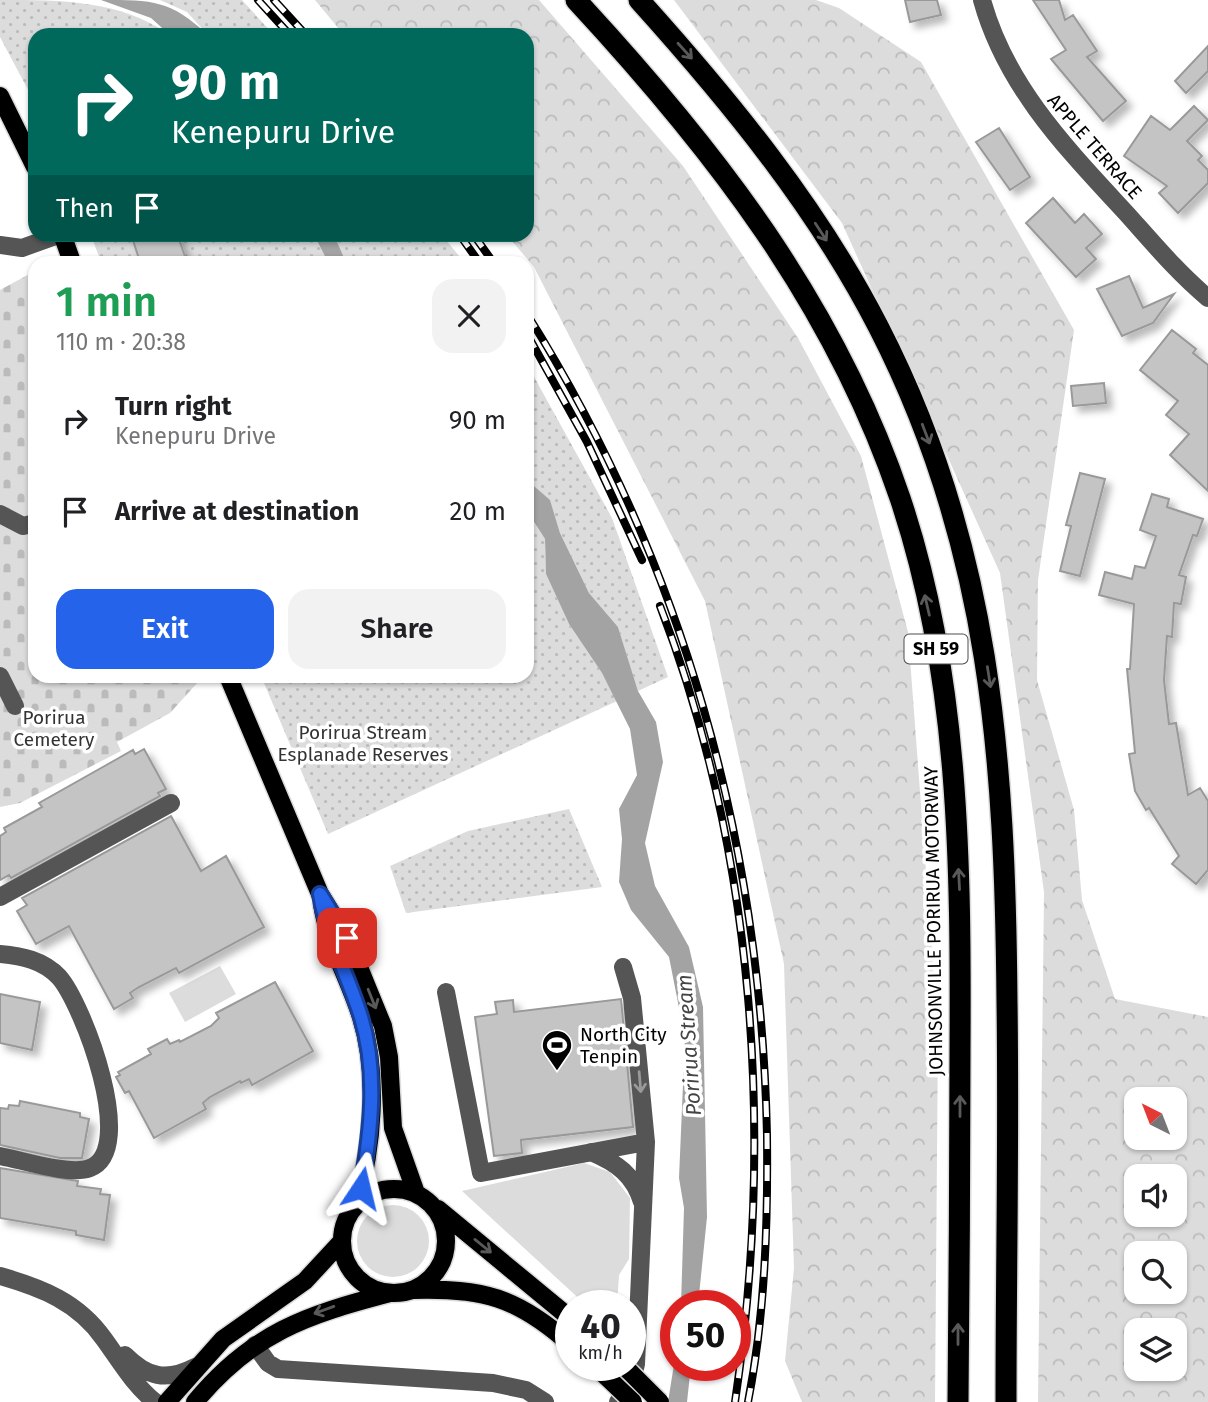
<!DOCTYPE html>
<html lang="en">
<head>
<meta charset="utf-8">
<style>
  body { margin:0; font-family:"Fira Sans",sans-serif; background:#f2f2f2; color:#202124; height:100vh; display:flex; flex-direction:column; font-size:26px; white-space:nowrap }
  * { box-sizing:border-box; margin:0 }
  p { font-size:23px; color:#757577 }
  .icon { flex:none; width:38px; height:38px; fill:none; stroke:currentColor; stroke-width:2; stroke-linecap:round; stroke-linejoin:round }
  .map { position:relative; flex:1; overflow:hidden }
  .drawer { position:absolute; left:28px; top:256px; width:506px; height:427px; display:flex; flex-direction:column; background:#fff; border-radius:21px; box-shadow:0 2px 5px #0004 }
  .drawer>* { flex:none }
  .hud { position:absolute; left:28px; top:28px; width:506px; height:214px; border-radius:21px; box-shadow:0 2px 5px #0004; background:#00695c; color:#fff; overflow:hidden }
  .needle { width:46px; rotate:318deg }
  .buttons { position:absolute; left:1124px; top:1087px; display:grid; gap:14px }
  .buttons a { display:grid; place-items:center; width:63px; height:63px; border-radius:14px; background:#fff; box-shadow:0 2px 5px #0004; font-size:35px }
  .speed { position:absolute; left:555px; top:1290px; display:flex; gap:14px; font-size:35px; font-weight:700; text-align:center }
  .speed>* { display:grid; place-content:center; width:91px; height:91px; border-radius:50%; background:#fff; box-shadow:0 2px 5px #0004; line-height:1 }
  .speed small { font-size:18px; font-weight:400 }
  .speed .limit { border:10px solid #d22; background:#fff; color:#111 }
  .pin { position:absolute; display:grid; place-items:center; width:60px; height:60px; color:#fff; margin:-30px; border-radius:14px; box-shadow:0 4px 10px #0006 }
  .me { position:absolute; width:77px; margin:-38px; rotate:10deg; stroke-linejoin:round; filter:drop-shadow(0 0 5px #0008) }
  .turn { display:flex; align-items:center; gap:24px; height:147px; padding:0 28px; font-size:32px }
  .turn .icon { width:91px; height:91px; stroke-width:2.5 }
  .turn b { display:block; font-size:49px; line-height:60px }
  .then { display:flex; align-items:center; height:66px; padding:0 28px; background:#0003; gap:14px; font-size:26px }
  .round { display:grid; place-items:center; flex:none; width:74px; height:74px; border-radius:21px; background:#f2f2f2 }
  .summary { display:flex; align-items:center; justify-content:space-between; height:119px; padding:0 28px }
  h1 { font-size:42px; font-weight:600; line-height:52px; color:#1e9e55 }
  .primary-button { display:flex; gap:14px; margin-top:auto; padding:14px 28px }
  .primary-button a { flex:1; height:80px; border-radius:21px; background:#2563eb; color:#fff; font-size:28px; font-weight:600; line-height:80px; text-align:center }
  .primary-button a+a { background:#f2f2f2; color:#202124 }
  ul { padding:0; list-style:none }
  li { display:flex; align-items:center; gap:21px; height:91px; padding:0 28px }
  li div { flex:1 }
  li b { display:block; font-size:26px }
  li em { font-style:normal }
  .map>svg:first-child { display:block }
</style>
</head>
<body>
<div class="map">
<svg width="1208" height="1402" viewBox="0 0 1208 1402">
  <defs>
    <pattern id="forest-crowns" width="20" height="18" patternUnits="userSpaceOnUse" patternTransform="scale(1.75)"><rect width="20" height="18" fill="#dcdcdc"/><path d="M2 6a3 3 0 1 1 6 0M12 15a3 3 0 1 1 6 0" fill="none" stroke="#bbb"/></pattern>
    <pattern id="cemetery-stones" width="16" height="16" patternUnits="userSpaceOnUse" patternTransform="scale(1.75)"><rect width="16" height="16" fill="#dcdcdc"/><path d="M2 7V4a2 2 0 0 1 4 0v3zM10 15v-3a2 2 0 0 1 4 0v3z" fill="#bbb"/></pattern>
    <pattern id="park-dots" width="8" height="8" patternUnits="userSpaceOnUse" patternTransform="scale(1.75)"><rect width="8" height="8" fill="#dcdcdc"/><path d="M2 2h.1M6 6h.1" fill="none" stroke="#bbb" stroke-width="1.8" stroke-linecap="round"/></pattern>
    <filter id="shadow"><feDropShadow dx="6" dy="6" stdDeviation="3.5" flood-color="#0004"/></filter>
  </defs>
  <rect width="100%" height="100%" fill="#fff"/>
  <path fill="#dcdcdc" d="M220,966L236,994L185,1022L169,993Z
    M584,1163L610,1172L630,1198L629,1259L619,1275L617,1305H586L462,1191Z
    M357 1241a36 36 0 1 1 72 0a36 36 0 1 1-72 0Z"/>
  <path fill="url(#forest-crowns)" fill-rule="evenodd" d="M315,0H539L683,166L798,338L861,456L908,632L938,1031L935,1402H802L785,1361L794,1268L784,964L705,601L534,267L507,235L527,234V35H344Z
    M674,0H816L839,8L921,62L1074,330L1038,580L1037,680L1074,810L1082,900L1115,999L1208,1017V1402H1038L1044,892L1000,573L842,223ZM1136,1099H1174V1138H1136ZM1136,1176H1174V1214H1136ZM1136,1253H1174V1292H1136ZM1136,1330H1174V1368H1136Z"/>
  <path fill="url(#cemetery-stones)" d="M35,271V676H197L199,681L170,713L117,742L121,751L20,803L0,807V290Z"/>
  <path fill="url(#park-dots)" d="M0,0C62,0 120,0 170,35H35V103L0,37Z
    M160,0H242L274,35H208L187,12Z
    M91,235H314L328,262H101Z
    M334,235H442L464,262H346Z
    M527,364L612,518L668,677L638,691L618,627L589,593L560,533L550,501L527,480Z
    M527,511L545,539L546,574L569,624L602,673L617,701L328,834L261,676H527Z
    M569,809L602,887L406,913L390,866L468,831Z"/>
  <path fill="#a3a3a3" d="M101,0C154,0 170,0 208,35H170L151,18Z
    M314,235H334L346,262H328Z
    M527,480L550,500L560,533L589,593L618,627L638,691L656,722L663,762L645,843L655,886L689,947L703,1007L707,1217L698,1305H681L684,1208L679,1178L685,1038L669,957L631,910L619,882L622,839L619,809L637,775L630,729L602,673L569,624L546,574L545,539L527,511Z
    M675,1358L676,1365H691L687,1402H668Z"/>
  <path fill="#c4c4c4" stroke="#999" stroke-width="2" filter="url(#shadow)" d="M905,0H937L941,15L910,22Z
    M1033,0H1059L1065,20L1073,15L1097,51L1087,57L1126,101L1103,121L1051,59L1066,50Z
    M1208,46V71L1186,93L1175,81Z
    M1194,106L1208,120L1187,141L1202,156L1198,160L1208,170V183L1178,213L1159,193L1167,186L1124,156L1151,116L1170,130Z
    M999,128L1030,177L1010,190L976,142Z
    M1053,198L1075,223L1084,214L1102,234L1086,248L1096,259L1076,277L1026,223Z
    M131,234H177L187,262H140Z
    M1129,276L1143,308L1174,294L1153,323L1122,336L1097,289Z
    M1172,330L1196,349L1193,353L1208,365V491L1170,455L1189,434L1166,415L1178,401L1140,370Z
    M1104,383L1106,403L1073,406L1071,386Z
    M1080,473L1105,479L1080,576L1060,571L1071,526L1066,525Z
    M1152,494L1169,499L1167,507L1203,519L1197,536L1193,535L1179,575L1186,577L1181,604L1174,603L1172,637L1167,636L1164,680L1169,724L1176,723L1188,795L1200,788L1208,801V870L1196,884L1172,864L1179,856L1149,808L1146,810L1135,791L1129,754L1135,753L1127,669H1130L1134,604L1099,595L1105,572L1132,579L1135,566L1145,568L1156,536L1140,530Z
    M144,749L166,789L158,793L160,796L11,878L9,875L0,880V836L6,832L4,828L42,807L39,803L117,759L133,750L135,754Z
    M171,816L201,871L226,856L264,927L179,973L176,968L139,987L130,993L133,998L114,1009L69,926L36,944L17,911L27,905L22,898Z
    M275,982L313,1051L252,1085L249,1079L241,1083L240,1081L210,1097L203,1103L206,1109L154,1138L129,1091L125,1093L116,1077L120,1075L118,1072L151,1054L148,1049L167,1039L170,1044L179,1040L180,1042L211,1026L219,1018L216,1013Z
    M0,994L40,1002L32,1050L0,1043Z
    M621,999L633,1127L521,1140L522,1153L494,1156L475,1017L497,1014L495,1002L513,1000L514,1012Z
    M20,1101L80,1113V1117L89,1119L82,1158H60L0,1145V1108L8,1109L9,1105L19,1106Z
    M0,1168L78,1181L77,1186L101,1189L100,1194L110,1195L104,1240L76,1235V1231L0,1218Z"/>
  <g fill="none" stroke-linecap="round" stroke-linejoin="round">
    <g stroke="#dbdbdb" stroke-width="21">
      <path id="major" d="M0,96L35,167
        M62,234L72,262
        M228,676L320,894L347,938L383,1026L389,1057L393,1128L416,1193
        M322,904C328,944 349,979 361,1017C379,1075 373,1147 356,1205
        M342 1241a52 52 0 1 1 104 0a52 52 0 1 1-104 0Z
        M438,1209L570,1318
        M413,1290C483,1288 517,1297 570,1344
        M167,1402L223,1339L305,1281L341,1242
        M195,1402C252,1333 306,1315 390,1293"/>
    </g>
    <g stroke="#dbdbdb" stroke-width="24">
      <path id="highway" d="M576,0C714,149 834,303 900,498C960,676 961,867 960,1053C960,1169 959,1286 958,1402
        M639,0C729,100 817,207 879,328C991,546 1005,762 1007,1002C1009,1136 1006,1269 1006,1402"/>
    </g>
    <path stroke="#555" stroke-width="18" d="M982,0C1006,87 1067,149 1127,214C1153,243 1178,273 1208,298
      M0,245L22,248L61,234
      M0,514L23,526L35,523
      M0,676L15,706
      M0,897L171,803
      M0,954C22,956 43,960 59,977C83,1004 138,1150 90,1168C70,1176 22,1160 0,1156
      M446,992L481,1173L646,1142
      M591,1152C617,1163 634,1175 642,1202
      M0,1276C42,1288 78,1302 104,1339C120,1361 133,1384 155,1402
      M255,1345L268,1363L278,1369L493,1383L526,1390L545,1402
      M125,1355C147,1377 166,1382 195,1367
      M618,1402L632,1381L636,1364L646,1142L632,998L623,967"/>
    <use href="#major" stroke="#000" stroke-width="18"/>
    <use href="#highway" stroke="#000" stroke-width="21"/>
    <g stroke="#000" stroke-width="8">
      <path id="rail" d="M258,0L290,35
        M274,0L306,35
        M459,234L479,262
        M473,234L493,262
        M527,314C683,563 761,841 767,1135C768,1224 765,1315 748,1402
        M527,334L587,442L642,560
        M660,606C756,855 774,1139 735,1402"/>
    </g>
    <use href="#rail" stroke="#fff" stroke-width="5" stroke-dasharray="16" stroke-linecap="butt"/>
    <g stroke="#dbdbdb" stroke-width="21" stroke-linecap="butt">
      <path id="major-bridge" d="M594,1365L633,1402
        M623,1365L660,1402"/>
    </g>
    <use href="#major-bridge" stroke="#000" stroke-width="18"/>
  </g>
  <defs><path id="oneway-shaft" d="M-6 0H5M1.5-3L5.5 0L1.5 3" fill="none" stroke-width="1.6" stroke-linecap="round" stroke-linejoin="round" transform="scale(1.75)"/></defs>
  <g stroke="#595959">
    <use href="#oneway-shaft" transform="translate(685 51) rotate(48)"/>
    <use href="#oneway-shaft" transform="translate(821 232) rotate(57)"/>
    <use href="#oneway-shaft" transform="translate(926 434) rotate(69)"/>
    <use href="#oneway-shaft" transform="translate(927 605) rotate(-103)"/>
    <use href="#oneway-shaft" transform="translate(989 677) rotate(81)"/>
    <use href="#oneway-shaft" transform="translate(959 879) rotate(-93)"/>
    <use href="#oneway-shaft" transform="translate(372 999) rotate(68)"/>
    <use href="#oneway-shaft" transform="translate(960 1106) rotate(-90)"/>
    <use href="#oneway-shaft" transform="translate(483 1246) rotate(39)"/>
    <use href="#oneway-shaft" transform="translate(324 1310) rotate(160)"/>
    <use href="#oneway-shaft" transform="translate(958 1334) rotate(-90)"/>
  </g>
  <use stroke="#999" href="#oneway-shaft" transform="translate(640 1082) rotate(85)"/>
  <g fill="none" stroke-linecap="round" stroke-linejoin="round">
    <g stroke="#184099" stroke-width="18">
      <path id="route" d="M347,938L320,894C327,938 348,975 361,1017C378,1072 371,1132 361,1188"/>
    </g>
    <use href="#route" stroke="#2563eb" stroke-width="12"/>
  </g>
  <defs>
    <g id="stadium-pin" transform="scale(1.575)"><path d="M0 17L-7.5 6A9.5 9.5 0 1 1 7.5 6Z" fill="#000" stroke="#fff"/><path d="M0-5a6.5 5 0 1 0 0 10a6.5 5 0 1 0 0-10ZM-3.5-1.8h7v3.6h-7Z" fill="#fff"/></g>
  </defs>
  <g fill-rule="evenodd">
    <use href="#stadium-pin" x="557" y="1045"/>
  </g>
  <g text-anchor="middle" stroke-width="7" stroke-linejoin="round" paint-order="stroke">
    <rect fill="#fff" stroke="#4c4c4c" stroke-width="2" x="904.5" y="634.5" width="63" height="29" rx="5"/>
    <g font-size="18" font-weight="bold" fill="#000">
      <text x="936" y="655">SH 59</text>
    </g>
    <g font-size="19" fill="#000" stroke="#fff">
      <text transform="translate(1095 146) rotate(49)" y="7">APPLE TERRACE</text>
      <text transform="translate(933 921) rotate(-91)" y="7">JOHNSONVILLE PORIRUA MOTORWAY</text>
    </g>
    <g font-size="19" fill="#333" stroke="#fff">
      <text x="54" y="724">Porirua<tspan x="54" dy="22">Cemetery</tspan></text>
      <text x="363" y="739">Porirua Stream<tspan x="363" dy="22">Esplanade Reserves</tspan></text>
    </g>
    <g font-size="19" fill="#000" stroke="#fff" text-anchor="start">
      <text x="580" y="1041">North City<tspan x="580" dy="22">Tenpin</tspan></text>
    </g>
    <g font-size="21" font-style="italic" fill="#444" stroke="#fff">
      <text transform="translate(689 1045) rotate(-94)" y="7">Porirua Stream</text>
    </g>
  </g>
</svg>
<div class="buttons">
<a><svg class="needle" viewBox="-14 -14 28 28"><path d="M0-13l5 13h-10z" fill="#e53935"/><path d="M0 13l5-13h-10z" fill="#757577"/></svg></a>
<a><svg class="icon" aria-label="sound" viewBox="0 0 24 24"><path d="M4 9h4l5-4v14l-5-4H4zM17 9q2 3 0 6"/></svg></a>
<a><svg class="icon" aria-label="search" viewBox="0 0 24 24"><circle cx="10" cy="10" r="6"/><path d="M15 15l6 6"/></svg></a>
<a><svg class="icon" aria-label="layers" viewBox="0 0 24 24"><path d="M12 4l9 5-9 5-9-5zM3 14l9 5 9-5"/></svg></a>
</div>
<div class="speed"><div>40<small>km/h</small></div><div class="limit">50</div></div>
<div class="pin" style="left:347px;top:938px;background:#d93025"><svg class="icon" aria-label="arrive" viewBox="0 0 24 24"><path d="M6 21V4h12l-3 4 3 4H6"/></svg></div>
<svg class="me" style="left:361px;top:1188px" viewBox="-20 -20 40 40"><path d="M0-17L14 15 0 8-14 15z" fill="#2563eb" stroke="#fff" stroke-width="4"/></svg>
<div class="hud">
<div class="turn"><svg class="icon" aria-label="right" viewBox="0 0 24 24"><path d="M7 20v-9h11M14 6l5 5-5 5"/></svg><div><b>90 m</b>Kenepuru Drive</div></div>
<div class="then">Then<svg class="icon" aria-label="arrive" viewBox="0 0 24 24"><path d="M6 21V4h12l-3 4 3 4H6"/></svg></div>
</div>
<section class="drawer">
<div class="summary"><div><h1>1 min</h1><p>110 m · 20:38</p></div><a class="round"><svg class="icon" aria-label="close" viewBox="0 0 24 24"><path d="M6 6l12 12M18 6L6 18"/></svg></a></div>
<ul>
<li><svg class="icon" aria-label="right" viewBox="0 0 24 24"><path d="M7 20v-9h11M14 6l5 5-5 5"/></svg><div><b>Turn right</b><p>Kenepuru Drive</p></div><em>90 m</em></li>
<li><svg class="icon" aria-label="arrive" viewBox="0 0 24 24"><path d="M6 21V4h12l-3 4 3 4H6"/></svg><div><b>Arrive at destination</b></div><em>20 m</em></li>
</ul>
<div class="primary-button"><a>Exit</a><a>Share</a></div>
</section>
</div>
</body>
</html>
